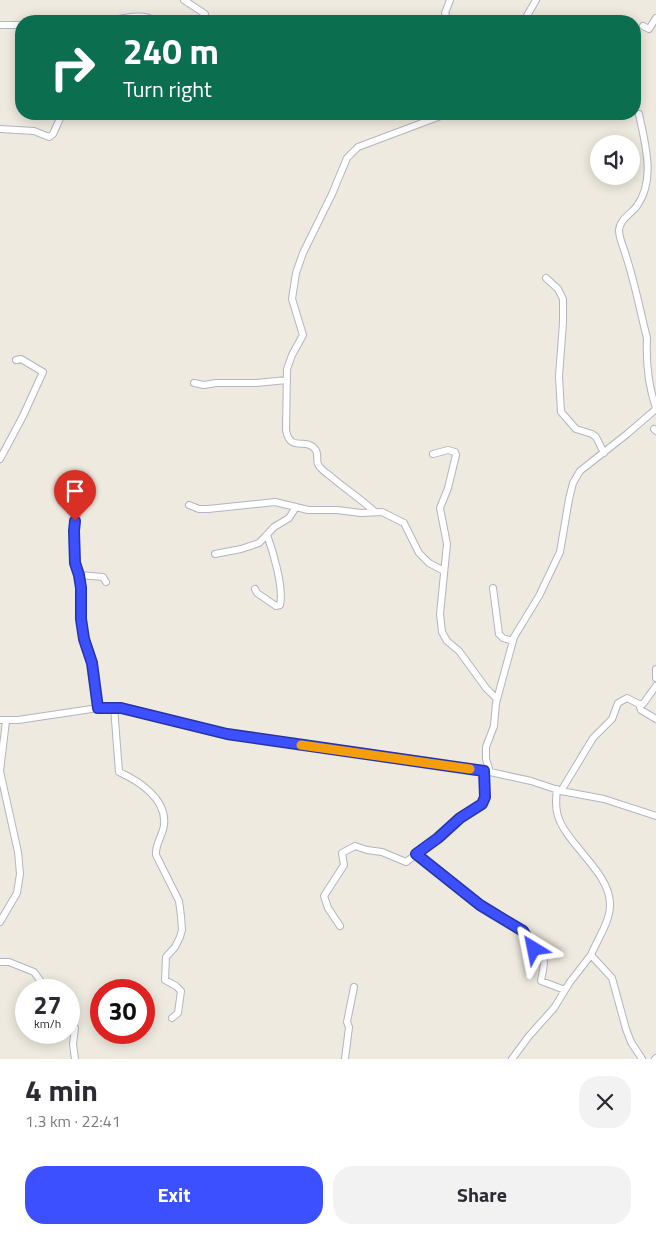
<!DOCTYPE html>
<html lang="en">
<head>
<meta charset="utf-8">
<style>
  body { margin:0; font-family:"Titillium Web",sans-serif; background:#f2f2f3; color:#2b2b33; height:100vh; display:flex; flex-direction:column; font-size:19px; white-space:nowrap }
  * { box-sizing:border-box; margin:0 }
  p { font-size:16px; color:#7c7c81 }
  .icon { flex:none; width:28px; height:28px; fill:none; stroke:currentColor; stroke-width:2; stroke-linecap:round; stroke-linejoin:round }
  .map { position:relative; height:1059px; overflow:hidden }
  .drawer { display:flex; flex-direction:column; background:#fff; flex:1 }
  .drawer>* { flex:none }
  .guide { position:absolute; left:15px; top:15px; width:626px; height:105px; border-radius:20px; box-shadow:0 2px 12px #0003; background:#0b6e4f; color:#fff; overflow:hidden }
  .buttons { position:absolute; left:590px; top:135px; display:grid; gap:10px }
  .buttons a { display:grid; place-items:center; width:50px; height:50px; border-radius:50%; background:#fff; box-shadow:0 2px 12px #0003; font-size:25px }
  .speed { position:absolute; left:15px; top:979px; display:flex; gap:10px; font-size:25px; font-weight:700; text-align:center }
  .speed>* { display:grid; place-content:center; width:65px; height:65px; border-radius:50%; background:#fff; box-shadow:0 2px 12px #0003; line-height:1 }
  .speed small { font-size:12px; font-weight:400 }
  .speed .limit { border:8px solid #d22; background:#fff; color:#111 }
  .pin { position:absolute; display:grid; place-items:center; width:42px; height:42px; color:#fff; margin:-51px -21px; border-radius:50% 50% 50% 0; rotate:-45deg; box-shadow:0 0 5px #0007 }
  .pin .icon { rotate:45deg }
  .me { position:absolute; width:55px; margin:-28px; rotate:325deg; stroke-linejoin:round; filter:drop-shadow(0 0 4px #0008) }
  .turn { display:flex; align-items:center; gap:18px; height:105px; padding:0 25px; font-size:22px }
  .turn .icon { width:65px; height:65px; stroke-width:2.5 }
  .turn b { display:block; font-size:35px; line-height:42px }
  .round { display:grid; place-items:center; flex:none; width:52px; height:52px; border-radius:20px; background:#f2f2f3 }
  .overview { display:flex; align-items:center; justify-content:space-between; height:85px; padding:0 25px }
  h1 { font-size:30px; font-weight:700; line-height:38px }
  .button { display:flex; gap:10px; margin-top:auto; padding:10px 25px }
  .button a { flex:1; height:58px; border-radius:20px; background:#3c50ff; color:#fff; font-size:20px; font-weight:700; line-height:58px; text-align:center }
  .button a+a { background:#f2f2f3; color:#2b2b33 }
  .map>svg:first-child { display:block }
</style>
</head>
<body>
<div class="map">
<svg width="656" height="1059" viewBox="0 0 656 1059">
  <rect width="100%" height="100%" fill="#efeadf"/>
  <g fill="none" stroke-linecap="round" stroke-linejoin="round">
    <g stroke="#b3b4c1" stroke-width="8">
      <path id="minor" d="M184,0L205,14V21
        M450,0L445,13L447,18L452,21
        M111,21C122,18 145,13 154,21
        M524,21L536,0
        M0,25H21
        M643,26L649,29L656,18
        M639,114C645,144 656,179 637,206C631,214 620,219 619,230C619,239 624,248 626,256C635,283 640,311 647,338C646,362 648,385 656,408
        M0,129L34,131L49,137L53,134L62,114
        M546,278L558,289L563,299V323L559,376L561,412L576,429L592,434L596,437L604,453
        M194,383L204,385L216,383H256L287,380
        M654,429L656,431
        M433,454L448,450L455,452L456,455L448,488L440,508L447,544L440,614L442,632L447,641L459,651L486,688L497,699
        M0,459L23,416L43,372L21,359L16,360
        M189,505L199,509H208L275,502L308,510H337L361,513L382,512L404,523L419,553L429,563L444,571
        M375,512C361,499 344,488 329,475C325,472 320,469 318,464C316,460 319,453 315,449C306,437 290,453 286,430L287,369L292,355L303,335L292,299L296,273L303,253L332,194L347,158L358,147L446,114
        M77,513L74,531L75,563L79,575L81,588V619L83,636L92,663L98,709
        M215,554L241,549L259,543L274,527L289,518L296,507
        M79,575L103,577L106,582
        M493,588L499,634L503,638L513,641
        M255,589L257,593L276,606L280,605C284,588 273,551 267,535
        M656,669V678
        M639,704L641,710L656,719
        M114,707L119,772C139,781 167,799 164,825C163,835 155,844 156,855L179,901L181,916L182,930L180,937L175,947L166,957L165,980L176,986L181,991L178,1013L172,1018
        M0,720H18L105,707L121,708L227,734L490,772L531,781L561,791L604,799L656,816
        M490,772L486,759V747L494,726L496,703L514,637L539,596L560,552L569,499L573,483L580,471L627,434L656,409
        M557,789C556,798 555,807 558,816C566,844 611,873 610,905C610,922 597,940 591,955L612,978L626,1029L631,1042L642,1059
        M561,791L593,738L612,719L618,703L627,698L639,704H643L656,686
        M416,854L480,905L523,931C527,935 528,940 531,945C534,949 538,949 541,952C547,960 542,973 541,981L565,990
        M0,922L17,893L20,874L18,852L0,771L6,721
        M340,926L328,908L324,896L344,865L342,853L355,846L367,850L382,852L406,862L438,838L460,818L482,804L485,797L484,771
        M0,962H9L34,972L47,990
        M69,1026L75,1028L73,1044L75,1059
        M345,1059L349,1027L347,1022L354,987
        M512,1059L529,1036L554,1008L570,982L591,955
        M655,1059L656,1058"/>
    </g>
    <use href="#minor" stroke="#fff" stroke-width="6"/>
  </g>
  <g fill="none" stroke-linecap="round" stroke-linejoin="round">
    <g stroke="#2734a6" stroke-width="12">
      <path id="route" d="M75,521L74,531L75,563L79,575L81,588V619L84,639L92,663L98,708H121L227,734L484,771L485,797L482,804L460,818L438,838L416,854L480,905L523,931L534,949"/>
    </g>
    <use href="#route" stroke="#3c50ff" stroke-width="9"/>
    <path stroke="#f59e0b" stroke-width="9" d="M301,745L470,769"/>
  </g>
</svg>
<div class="buttons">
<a><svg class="icon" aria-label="sound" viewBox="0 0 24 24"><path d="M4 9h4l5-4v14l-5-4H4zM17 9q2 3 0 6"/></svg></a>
</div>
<div class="speed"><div>27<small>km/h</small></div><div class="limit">30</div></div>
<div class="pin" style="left:75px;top:521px;background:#d93025"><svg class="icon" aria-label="arrive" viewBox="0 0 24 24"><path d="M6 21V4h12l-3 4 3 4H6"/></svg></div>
<svg class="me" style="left:534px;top:949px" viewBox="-20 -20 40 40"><path d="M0-17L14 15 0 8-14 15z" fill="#3c50ff" stroke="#fff" stroke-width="4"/></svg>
<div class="guide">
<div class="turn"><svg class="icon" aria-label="right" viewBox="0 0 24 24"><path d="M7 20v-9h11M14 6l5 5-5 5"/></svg><div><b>240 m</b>Turn right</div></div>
</div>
</div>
<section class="drawer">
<div class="overview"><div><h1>4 min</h1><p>1.3 km · 22:41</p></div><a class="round"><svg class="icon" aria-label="close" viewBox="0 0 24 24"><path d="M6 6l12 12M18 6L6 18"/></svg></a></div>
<div class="button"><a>Exit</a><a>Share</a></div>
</section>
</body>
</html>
